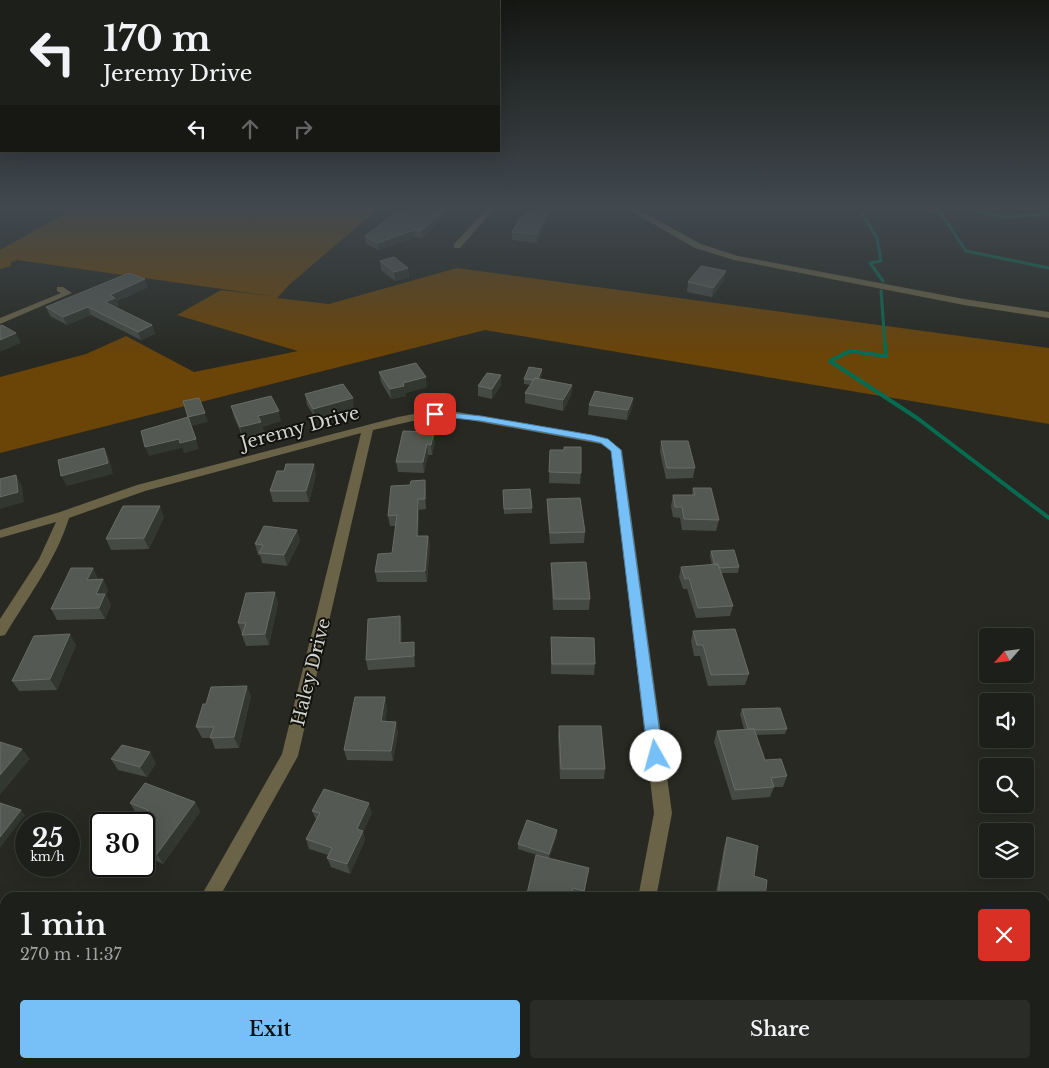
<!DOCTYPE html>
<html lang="en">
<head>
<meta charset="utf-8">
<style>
  body { margin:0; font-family:"Libre Baskerville",serif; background:#2a2c27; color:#f1f3f6; height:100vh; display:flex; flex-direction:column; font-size:19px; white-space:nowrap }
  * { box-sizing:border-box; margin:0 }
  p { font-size:16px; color:#a0a2a2 }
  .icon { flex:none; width:28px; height:28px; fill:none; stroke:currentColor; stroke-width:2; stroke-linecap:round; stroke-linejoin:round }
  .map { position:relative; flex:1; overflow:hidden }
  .side { position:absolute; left:0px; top:892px; width:1050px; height:176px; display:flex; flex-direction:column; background:#1d1f1a; border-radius:15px 15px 0 0; box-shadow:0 5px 20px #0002,0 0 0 1px #3b3d39 }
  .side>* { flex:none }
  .hud { position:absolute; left:0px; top:0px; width:500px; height:152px; box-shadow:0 5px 20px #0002,0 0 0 1px #3b3d39; background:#1d1f1a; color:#f1f3f6; overflow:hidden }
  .needle { width:32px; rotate:242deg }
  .fabs { position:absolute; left:979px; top:628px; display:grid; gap:10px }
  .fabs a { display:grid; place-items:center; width:55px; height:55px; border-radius:5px; background:#1d1f1a; box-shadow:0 5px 20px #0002,0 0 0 1px #3b3d39; font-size:25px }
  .speed { position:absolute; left:15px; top:812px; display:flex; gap:10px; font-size:25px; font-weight:700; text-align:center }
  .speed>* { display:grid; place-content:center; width:65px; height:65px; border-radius:50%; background:#1d1f1a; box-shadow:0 5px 20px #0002,0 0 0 1px #3b3d39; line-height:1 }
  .speed small { font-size:12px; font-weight:400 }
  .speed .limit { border:2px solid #111; border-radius:8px; background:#fff; color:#111 }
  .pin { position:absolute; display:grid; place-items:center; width:42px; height:42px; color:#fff; margin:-21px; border-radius:10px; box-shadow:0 2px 8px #0006 }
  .me { position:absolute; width:55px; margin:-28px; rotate:353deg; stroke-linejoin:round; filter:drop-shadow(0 0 4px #0008) }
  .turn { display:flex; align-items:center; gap:18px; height:105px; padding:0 20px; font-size:22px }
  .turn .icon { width:65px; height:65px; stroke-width:2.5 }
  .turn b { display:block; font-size:35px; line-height:42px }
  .lanes { display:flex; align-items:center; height:48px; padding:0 20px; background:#0003; justify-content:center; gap:25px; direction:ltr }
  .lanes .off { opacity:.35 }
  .round { display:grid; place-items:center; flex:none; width:52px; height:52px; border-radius:5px; background:#2a2c27 }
  .head { display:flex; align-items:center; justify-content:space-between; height:85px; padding:0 20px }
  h1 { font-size:30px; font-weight:600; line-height:38px }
  .action { display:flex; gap:10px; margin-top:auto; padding:10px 20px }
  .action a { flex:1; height:58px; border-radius:5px; background:#76c0f7; color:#111; font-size:20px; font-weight:600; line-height:58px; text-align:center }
  .action a+a { background:#2a2c27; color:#f1f3f6 }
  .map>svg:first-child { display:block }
</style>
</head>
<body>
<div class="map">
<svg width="1049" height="1068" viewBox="0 0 1049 1068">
  <rect width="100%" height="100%" fill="#272922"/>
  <path fill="#6b4407" d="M75,208H379L290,284L277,298L329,304L457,268L1049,348V424L485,330L0,453V377L86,354L126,336L194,372L298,351L177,315L221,290L272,296L17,260L11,262V266L0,269V250Z"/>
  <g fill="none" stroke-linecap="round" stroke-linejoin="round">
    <path stroke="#056c52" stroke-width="3" d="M859,208L877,238L881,261L870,263L883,281
      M916,208L941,213L966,251L1049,268
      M941,213L958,208L1004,217L1049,214
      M881,291L885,345"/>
    <path stroke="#056c52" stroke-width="4" d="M885,344L886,356L850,351L830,361L917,418L1049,518"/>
    <path fill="#6a6347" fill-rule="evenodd" d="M488,208H495L460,248H454V244Z
      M626,208H635L701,244L738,256L964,299L1049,312V318L964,305L734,260L695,248Z
      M57,287H63L72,293L0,324V318L61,293L57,291Z
      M435,410L458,412L604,438L622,450L672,813L656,898H638L654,813L611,451L601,444L458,418L435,416L373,430L298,756L219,898H200L282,754L361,433L145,491L69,518C56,560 28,597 5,635L0,636V619L39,559L56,522L0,538V530L60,512L137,485L398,417Z
      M101,1064H124L122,1068H99Z
      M605,1064H627L626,1068H604Z"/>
  </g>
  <path fill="#454a44" d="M554,208L537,243L512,240V232Z
    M446,216L422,238L415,237L379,250L366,244L365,236Z
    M380,261L408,268L409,277L395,281L381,270Z
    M724,280L712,297L687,292L688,282Z
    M148,287L117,301L118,306L115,307L152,325L155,334L141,340L91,315L67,325L50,316L46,307Z
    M542,369V374L540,379L572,385L571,395L563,411L525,403V393L531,385L524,384V379Z
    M379,372L427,387L405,393L406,396L391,399L381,382Z
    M501,375V385L492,399L478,396V386Z
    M305,394L354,408L316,419L307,405Z
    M633,398L632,408L627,420L588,415L589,405Z
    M231,406L281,421L262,427L264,432L243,438L234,417Z
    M403,431L435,442L432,455H428L424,473L398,472L396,462Z
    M661,441L695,468L693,478L666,479L660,452Z
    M550,450H564L581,473L580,484L549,483Z
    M316,474L309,502H273L270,491Z
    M693,488L719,520L716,531L682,530L680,518L673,517L671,506L673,495H692Z
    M503,490L532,508V513L504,514Z
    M426,491V509L419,510L418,536H428L430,546L427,582H377L375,572L392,553L396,526H390L388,516Z
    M547,499L585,532L584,543L550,544L547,509Z
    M164,517L149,549L111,550L106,539Z
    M297,530L300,541L287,566L262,563L260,555H258L255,544Z
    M711,551L739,567L738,573H721L733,606L730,616L696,618L687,589H683L679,577L681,567L712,565L710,556Z
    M551,563L590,599L589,610H553L551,574Z
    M93,568L98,579H103L108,590L106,595L111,605L105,619L57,620L51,609Z
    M278,603L269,645L246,646L242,635L243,634H242L238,623Z
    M400,616L402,627L401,643L415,653V667L368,670L366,660Z
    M693,631L749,674L745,685L708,686L700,656H694L691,641Z
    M551,637L595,664L594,675L551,674Z
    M76,645L57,690L19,691L12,681Z
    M251,696L239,748L215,749L211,738H202L196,727Z
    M385,697L387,708L385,722L398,732L393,761L347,760L344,750Z
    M742,709L787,729L785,734L756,735L765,760L787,776L783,787H774L770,797L732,800L714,742L717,731L744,729L740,714Z
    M559,726L605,769L604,779H560L558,736Z
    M111,759L156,763L147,777L118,770Z
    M195,802L200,812L163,864L144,855L143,816L136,813L130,803Z
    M312,811L372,813L363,832L365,840L350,874L331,867L327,858L328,855L309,849L306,839L316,820Z
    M557,835L549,859L587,878L584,898H526L543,857L518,849V844Z
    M727,837L754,876L765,898H715L724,847Z
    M711,1064H774V1068H710Z"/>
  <path fill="#323730" d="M550,208H554L537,243V234Z
    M446,209V216L422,238L421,231Z
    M414,230L415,237L379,250L378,243Z
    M408,268L409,277L395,281L394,272Z
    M726,271L724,280L712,297L713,288Z
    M145,279L148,287L117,301L118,306L108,310L105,302L110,295Z
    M88,307L91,315L67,325L63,317Z
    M152,325L155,334L141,340L138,332Z
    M16,333L21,343L0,352V340Z
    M542,369V374L537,386V381Z
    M501,375V385L492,399V389Z
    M426,377L427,387L405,393L406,396L391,399L390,389L403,383Z
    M572,385L571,395L563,411V400Z
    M353,398L354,408L316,419L313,409Z
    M633,398L632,408L627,420L628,410Z
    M279,411L281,421L262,427L264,432L243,438L240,427L258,416Z
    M205,413L208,422L192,426L188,417Z
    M434,432L435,442L432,455L431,445Z
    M179,439H196L199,449L184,453L182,448L149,456L145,447Z
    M427,444L428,455L424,473L423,462Z
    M104,448L109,458L113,474L67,486L61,476Z
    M314,464L316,474L309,502L306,491Z
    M16,475L22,486L24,502L0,509V497Z
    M425,480L426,491V509L425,499Z
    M418,499L419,510L418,547L417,536Z
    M160,506L164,517L149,549L144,538Z
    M297,530L300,541L287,566L284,555Z
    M428,536L430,546L427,582L425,571Z
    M93,568L98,579L93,591L87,580Z
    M103,579L108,590L106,595L111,605L105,619L99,608L96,594Z
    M275,592L278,603L269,645L265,634Z
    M400,616L402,627L401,654L400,643Z
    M70,634L76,645L57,690L50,679Z
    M414,642L415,653V667L414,656Z
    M247,686L251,696L239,748L234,737Z
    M385,697L387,708L383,732L381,721Z
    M396,722L398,732L393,761L391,751Z
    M22,749L30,759L0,795V775Z
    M150,752L156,763L147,777L140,767Z
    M195,802L200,812L163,864L157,854Z
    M369,803L372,813L363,832L365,840L350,874L347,864L357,829Z
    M21,810L25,815L0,848V837Z
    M557,830V835L549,859V854Z
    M1,1019L5,1022V1033L0,1040V1020Z"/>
  <path fill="#545953" stroke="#686c66" d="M404,208H440L446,209L421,231L414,230L378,243L365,236L396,212H400Z
    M534,208H550L537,234L512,232L519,219Z
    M394,257L408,268L394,272L380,261Z
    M701,266L726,271L713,288L688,282Z
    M129,273L145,279L110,295L115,298L105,302L152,325L138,332L88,307L63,317L46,307Z
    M2,325L16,333L0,340V326Z
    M416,363L426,377L403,383L404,386L390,389L379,372Z
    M529,367L542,369L538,379L535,378L533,380L524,379Z
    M487,373L501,375L492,389L478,386Z
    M535,378L572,385L563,400L525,393Z
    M343,384L353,398L313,409L305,394Z
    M595,391L633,398L628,410L589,405Z
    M271,396L279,411L258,416L261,422L240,427L231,406Z
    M199,398L205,413L188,417L196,439L180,443L179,439L145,447L141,431L188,417L183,401Z
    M403,431L434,432L431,445L427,444L423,462H396Z
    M661,441H688L695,468H667Z
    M564,447H581V473L549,472L550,450H564Z
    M104,448L108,463L61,476L58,460Z
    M286,464H314L306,491H270L277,471H284Z
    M16,475L18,492L0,497V479Z
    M425,480V499H418L417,536H428L425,571L375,572L378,554L392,553L397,515L388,516L391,486L410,485L411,481Z
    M693,488H711L719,520L684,519L682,507H675L673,495H695Z
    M530,489L532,508L504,509L503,490Z
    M580,498L585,532L550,533L547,499Z
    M123,506H160L144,538L106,539Z
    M264,526L297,530L284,555L259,553L263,545L255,544Z
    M734,550L739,567L719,568L718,564L715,565L711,551Z
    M586,562L590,599H554L551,563Z
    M718,564L733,606L698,608L689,578L685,579L681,567Z
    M71,568H93L87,580L103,579L96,594H105L99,608L51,609Z
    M275,592L265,634L242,635L246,623H238L246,593Z
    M400,616V643L414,642V656L366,660L368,619Z
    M735,629L749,674L711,675L703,645H697L693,631Z
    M70,634L50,679L12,681L34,636Z
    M551,637L594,638L595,664H552Z
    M247,686L234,737L210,738L214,727H196L203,704H206L211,687Z
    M355,697H385L381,721L396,722L391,751L344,750Z
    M780,708L787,729L755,730L754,729H748L742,709Z
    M559,726H601L605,769H561Z
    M754,729L765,760L781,759L787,776L771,778L774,787L735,790L717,731Z
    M0,742L22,749L0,775Z
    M122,745L150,752L140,767L111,759Z
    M145,783L195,802L157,854L144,848V824H137L148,810L130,803Z
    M324,789L369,803L357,829L363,831L347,864L327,858L332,848L306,839L320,813L312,811Z
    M0,803L21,810L0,837Z
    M527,820L557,830L549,854L518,844Z
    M727,837L758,846L754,876L767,880L765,898H717Z
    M536,855L589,868L584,891L573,888L571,898H526Z
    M488,1064H537L536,1068H487Z
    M714,1064H774V1068H727Z"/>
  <linearGradient id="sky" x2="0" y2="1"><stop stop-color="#151713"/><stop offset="0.58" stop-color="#41494f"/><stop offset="1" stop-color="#41494f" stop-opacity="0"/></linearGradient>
  <rect width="1049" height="358" fill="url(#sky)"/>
  <path fill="#76c0f7" stroke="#4d7da1" d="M432,411L481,416L592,435L608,439L621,450L663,756L661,761L656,763L651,761L648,756L611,451L601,443L592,441L481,421L435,416L430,414Z"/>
  <g text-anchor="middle" stroke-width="4" stroke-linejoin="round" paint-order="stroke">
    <g font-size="18" fill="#d2d3ce" stroke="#11110e">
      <text transform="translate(300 428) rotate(-15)" y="6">Jeremy Drive</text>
      <text transform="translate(311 672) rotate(-76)" y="6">Haley Drive</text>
    </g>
  </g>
</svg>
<div class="fabs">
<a><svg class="needle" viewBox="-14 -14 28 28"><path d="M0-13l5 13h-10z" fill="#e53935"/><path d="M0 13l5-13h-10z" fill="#a0a2a2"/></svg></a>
<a><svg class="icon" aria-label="sound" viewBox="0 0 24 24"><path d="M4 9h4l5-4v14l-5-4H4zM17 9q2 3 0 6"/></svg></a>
<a><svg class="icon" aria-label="search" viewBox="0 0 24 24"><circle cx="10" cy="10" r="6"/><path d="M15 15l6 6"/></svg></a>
<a><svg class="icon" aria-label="layers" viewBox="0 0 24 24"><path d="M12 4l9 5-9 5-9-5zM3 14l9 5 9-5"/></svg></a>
</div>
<div class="speed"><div>25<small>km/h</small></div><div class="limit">30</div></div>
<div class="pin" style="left:435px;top:414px;background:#d93025"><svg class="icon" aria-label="arrive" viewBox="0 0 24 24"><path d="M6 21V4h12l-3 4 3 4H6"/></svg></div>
<svg class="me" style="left:656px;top:756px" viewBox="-20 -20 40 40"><circle r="19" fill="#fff"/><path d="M0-13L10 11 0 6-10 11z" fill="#76c0f7"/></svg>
<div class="hud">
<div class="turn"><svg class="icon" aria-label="left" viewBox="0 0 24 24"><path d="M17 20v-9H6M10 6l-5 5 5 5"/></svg><div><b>170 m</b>Jeremy Drive</div></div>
<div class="lanes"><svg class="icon" aria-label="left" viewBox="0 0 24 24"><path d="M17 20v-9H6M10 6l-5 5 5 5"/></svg><svg class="icon off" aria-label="ahead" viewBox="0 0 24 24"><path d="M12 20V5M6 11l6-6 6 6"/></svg><svg class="icon off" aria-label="right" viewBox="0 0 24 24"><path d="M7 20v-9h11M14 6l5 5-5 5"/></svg></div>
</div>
<section class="side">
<div class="head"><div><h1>1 min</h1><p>270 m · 11:37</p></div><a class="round" style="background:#d93025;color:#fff"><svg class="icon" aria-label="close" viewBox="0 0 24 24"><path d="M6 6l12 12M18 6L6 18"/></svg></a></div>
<div class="action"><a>Exit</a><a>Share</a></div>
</section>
</div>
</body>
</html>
